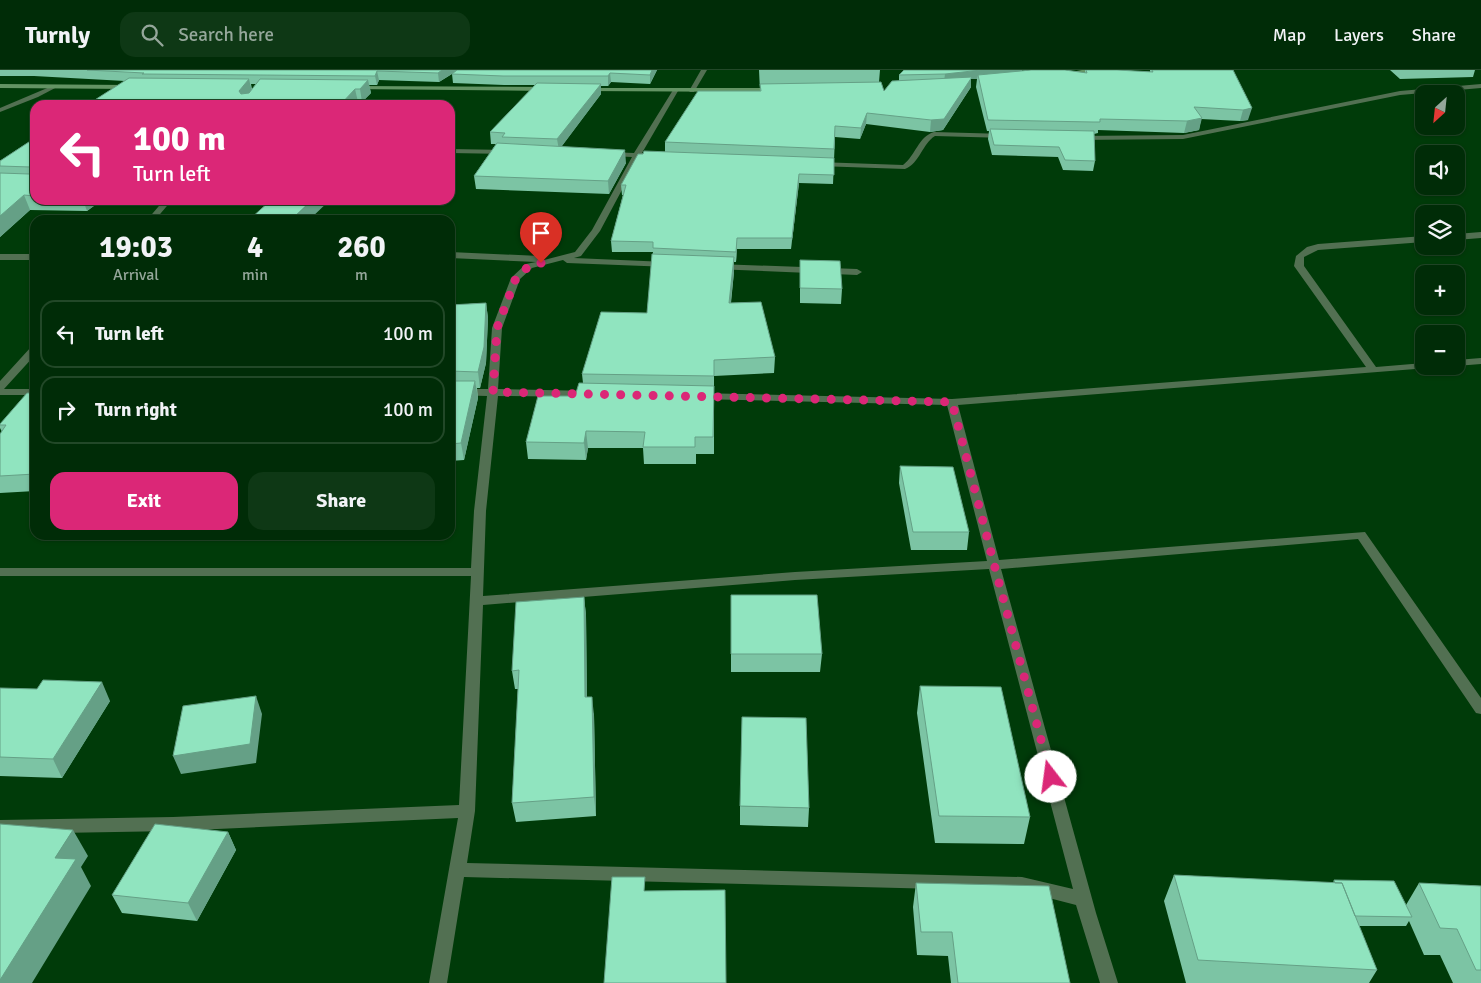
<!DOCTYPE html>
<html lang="en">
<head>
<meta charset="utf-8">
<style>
  body { margin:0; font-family:Signika,sans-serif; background:#0e3815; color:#f1f3f6; height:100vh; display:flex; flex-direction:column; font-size:19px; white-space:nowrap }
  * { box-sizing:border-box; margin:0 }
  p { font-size:16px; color:#95a79b }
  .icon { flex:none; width:28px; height:28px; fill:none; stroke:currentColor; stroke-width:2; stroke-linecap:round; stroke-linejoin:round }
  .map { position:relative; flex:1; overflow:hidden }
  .sheet { position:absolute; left:30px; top:145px; width:425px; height:325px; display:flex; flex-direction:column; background:#002c07; border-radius:15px; box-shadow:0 1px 4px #0004,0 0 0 1px #224828 }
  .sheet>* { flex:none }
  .top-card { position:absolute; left:30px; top:30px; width:425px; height:105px; border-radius:15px; box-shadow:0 1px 4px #0004,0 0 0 1px #224828; background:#db2777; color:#fff; overflow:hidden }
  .needle { width:32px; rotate:207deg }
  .fabs { position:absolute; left:1415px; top:15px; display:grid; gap:10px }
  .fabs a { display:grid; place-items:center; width:50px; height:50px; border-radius:10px; background:#002c07; box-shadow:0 1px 4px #0004,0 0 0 1px #224828; font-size:25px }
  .pin { position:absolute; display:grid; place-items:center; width:42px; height:42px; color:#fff; margin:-51px -21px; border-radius:50% 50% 50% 0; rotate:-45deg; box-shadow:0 0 5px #0007 }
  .pin .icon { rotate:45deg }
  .me { position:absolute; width:55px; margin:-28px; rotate:345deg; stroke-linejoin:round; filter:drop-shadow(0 0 4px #0008) }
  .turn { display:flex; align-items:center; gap:18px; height:105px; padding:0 20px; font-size:22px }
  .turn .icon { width:65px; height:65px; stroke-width:2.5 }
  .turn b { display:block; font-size:35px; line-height:42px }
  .eta { display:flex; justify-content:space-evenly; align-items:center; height:85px; text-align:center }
  .eta b { font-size:30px; font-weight:700; line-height:35px }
  .primary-button { display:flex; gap:10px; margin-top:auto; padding:10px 20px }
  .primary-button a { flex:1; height:58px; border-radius:15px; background:#db2777; color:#fff; font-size:20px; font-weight:700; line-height:58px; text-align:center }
  .primary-button a+a { background:#0e3815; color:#f1f3f6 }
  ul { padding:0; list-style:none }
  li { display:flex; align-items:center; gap:15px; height:68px; margin:0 10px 8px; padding:0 10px; border:2px solid #224828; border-radius:15px }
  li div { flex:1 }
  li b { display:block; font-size:19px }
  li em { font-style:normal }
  header { display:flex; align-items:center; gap:30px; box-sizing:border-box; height:70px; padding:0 25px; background:#002c07; border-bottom:1px solid #224828 }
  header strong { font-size:24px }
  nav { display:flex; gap:28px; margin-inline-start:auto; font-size:18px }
  .search { width:350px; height:45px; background:#0e3815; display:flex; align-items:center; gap:12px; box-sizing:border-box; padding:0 18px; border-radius:15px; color:#95a79b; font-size:19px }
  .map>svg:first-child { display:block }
</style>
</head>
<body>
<header>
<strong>Turnly</strong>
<div class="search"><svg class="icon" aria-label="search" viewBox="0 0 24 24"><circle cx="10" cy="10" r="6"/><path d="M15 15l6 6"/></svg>Search here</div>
<nav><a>Map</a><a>Layers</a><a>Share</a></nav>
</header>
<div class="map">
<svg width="1481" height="913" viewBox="0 0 1481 913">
  <rect width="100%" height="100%" fill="#003b09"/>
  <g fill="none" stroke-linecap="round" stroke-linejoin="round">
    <path fill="#527052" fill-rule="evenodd" d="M52,16L57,17L38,27L0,42V38Z"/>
    <path fill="#527052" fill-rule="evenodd" d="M701,0H707L694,22H690L689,21Z
      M1481,14V18L1400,25L1183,69L1078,70L1074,68L1078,66L1183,65L1400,21Z
      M673,20L678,21L642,83L653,84L657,86L653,88H639L600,161L581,186L574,188L667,192L670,193V197L567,193L563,190L532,198L520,209L502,258L498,319L592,321L597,324L592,327L498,326L486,441L483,526L795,502L987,491L947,335L697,329L692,326L697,323L952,329L1366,297L1294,196L1296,186L1307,177L1318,174L1424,166V172L1318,180L1304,187V196L1376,297L1424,293V296H1429L1428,298L958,335L999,490L1365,462L1481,628V644L1476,643L1358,469L1001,499L1096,843L1118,913H1100L1076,835L1022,821L464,807L447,913H429L458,748L173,761L0,764V750L173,747L459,735L471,506H0V498H471L474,441L487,326L450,325V319H488L492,258L511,208L526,194L536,192L450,188V182L540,186L544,190L575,182L592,160L632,87L610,86L606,84L610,82L634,83ZM989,499L1073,819L1022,807L467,793L475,741L483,535L795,510Z
      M934,62L1006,64L1010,66L1006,68L935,66C922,74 920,93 905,99L818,96L814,94L818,92L903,95C916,85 918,67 934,62Z
      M450,79L508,80L512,82L508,84L450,83Z
      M164,130H172L155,150H147Z
      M1481,162V168L1456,170V164Z
      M0,184H35V190H0Z
      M717,194L857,199L862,202L857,205L714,199L712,197Z
      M35,276V285L4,319H35V325H0V311L31,277Z
      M1481,288V294L1456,296V290Z"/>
    <path fill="#639464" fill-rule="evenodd" d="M1082,0H1101L1064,6L1061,4Z
      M0,14L130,15L133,17L130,19L0,18Z
      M352,16L547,17L550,19L547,21L350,19V17Z
      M585,18H777L780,20L777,22L583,21L582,20Z"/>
  </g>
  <path fill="#7cc4a4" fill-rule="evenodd" d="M0,0H657L650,14L611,12L608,16H601V24L561,77L626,93L609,124L476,119L474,106L496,74H491L490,62L535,15H504L453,13L452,4L439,12L379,10L377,15H369L371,23L362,32H358L355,35H87L125,11L34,6H0ZM251,14H256L252,19Z
    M759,0H880L879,12L884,21L899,11V5L904,0H1022V1L1085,3V0H1117L1150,2V0H1233L1248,50L1240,51L1201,49L1199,60L1184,63L1098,60V63L1094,64L1095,91L1093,101L1063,100L1058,87L992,85L988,69L989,61H987L976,17L977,9H971V17L943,60L930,62L866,54L860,69L835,67L833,114L799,113L791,179H737L736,192H734V202L731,233L775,287L774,303L714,306V384H696V394H644L643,378H588L586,390L528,389L526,372L575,326L583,313L582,304L647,243L653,182H612L611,171L623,125H622L621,115L643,84L665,82V72L760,21Z
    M1390,0H1475L1473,7L1400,9Z
    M35,68V130H102L87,141L30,140L0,167V91Z
    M800,190L842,219L841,234L800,233Z
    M486,233L488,248L486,293L480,318H477L478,328L464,390L450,391V235Z
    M35,323V421L0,423V364L2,362L0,358V354Z
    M900,396L969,462L967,480H911L899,413Z
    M154,465H222V466L156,471Z
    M584,527L586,545L587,627L594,645L596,746L516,752L512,733L518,619H515L512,601Z
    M731,584H822L820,602H731Z
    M920,616L1030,747L1024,774L935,773L917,643Z
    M0,618L110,631L62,708L0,706Z
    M740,736L809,738L808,757L740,755Z
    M228,762L236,780L197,851L122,843L112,825Z
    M1174,805L1333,813L1334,810L1406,835L1419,813L1481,816V913H1453L1440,885H1424L1409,851L1406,856H1359L1377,900L1369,913H1186L1164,831Z
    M916,813L1070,913H951L948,886L917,885L913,837Z"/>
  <path fill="#65a086" d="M442,0H458L439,12L438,3Z
    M652,0H657L650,14V5Z
    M981,0H1022L1021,4L978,5L977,9H971V17L943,60L930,62L931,50L944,12L945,4Z
    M377,1L379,10L377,15L375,6Z
    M610,3L611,12L608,16V6Z
    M249,9L252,22L243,34L239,21Z
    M368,10L371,23L362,32L360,19Z
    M601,14V24L559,80L557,69Z
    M355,19L358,32L355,35H340Z
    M1252,38L1248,50L1240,51L1243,40Z
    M867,43L866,54L860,69L861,58Z
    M1202,48L1199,60L1184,63L1187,51Z
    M625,80L626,93L609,124L608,111Z
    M799,104V113L791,179L792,168Z
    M24,125L30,140L0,167V146Z
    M83,130H102L87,141Z
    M312,130H330L309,150H291Z
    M737,168V179L736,192V182Z
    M734,187V202L729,248V233Z
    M486,233L488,248L486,293L480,318L478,302Z
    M475,311L478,328L464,390L461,373Z
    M586,361L588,378L586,390L584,373Z
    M584,527L586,545L587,646L585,627Z
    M102,612L110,631L62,708L53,689Z
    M256,626L262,644L256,693L181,704L173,686Z
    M592,627L594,645L596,746L594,727Z
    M73,760L88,786L81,797L91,816L32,913H0V910L55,788Z
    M228,762L236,780L197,851L188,833Z"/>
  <path fill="#90e4bf" stroke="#65a086" d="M87,0H442L438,3L377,1L375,6L142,4L144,3Z
    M457,0H652L650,5L610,3L608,6H503L452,4Z
    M904,0H981L945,4L899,5Z
    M1031,0H1065L1087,3L1086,0H1117L1153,2L1152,0H1233L1252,38L1243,40L1194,37L1202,48L1187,51L1100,49V52H1093L988,50L978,5Z
    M972,7L944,49L931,50L867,43L861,58L835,56L834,79L665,72L698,21H761L760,14L881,12L884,21L892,11Z
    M129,8L249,9L239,21L241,24L249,23L260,9L368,10L360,19H355L340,35H87Z
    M537,13L601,14L557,69L502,67L505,63L490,62Z
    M990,59L1094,61L1095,91L1065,90L1059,77L994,75Z
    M35,68V126L24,125L0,146V103L29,104L31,102V97L0,96V91Z
    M497,73L625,80L608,111L474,106Z
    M644,81L834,88V105L799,104L792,168H737L736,182L653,178V172L611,171L626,115H621L638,84H643Z
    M271,130H312L291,150H249Z
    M652,184L734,187L729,233L761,232L775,287L714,290V306L582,304L601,242L647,243Z
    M800,190L840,191L842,219L800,218Z
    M486,233L484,277L478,302L450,301V235Z
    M450,311H475L461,373L450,374Z
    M579,313L714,316L713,367H695V377H643L645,362L586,361L584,373L526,372L538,326H575Z
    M27,323H35V404L0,406V364L6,355H0V354Z
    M900,396L953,397L969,462H913Z
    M731,525H817L822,584H731Z
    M584,527L585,627H592L594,727L512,733L519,600L512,601L516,532Z
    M43,610L102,612L53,689L0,687V618L37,619Z
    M920,616L1001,617L1030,747L939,746Z
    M256,626L250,674L173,686L183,636Z
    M742,647L806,648L809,738L740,736Z
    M0,754L73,760L55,788L76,789L0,910Z
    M155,754L228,762L188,833L112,825Z
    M1174,805L1342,813L1377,900L1198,890Z
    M612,807H645L644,821L725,820L726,913H604Z
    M1334,810L1394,811L1412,847L1355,846L1342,813H1335Z
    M916,813L1049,816L1070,913H958L952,862H921Z
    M1419,813L1481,816V900H1476L1457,859L1440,858Z"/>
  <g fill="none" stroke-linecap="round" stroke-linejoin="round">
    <path stroke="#db2777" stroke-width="9" stroke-dasharray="0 16.2" d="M541,193L529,196L516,208L497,258L493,322L952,332L994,494L1051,707"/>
  </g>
</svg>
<div class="fabs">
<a><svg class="needle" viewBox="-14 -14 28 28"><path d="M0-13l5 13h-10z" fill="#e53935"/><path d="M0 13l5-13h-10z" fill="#95a79b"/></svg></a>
<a><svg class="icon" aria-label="sound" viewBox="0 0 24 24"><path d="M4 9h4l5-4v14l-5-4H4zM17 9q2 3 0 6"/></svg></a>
<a><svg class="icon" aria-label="layers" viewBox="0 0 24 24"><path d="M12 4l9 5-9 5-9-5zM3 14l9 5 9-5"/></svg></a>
<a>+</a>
<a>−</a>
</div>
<div class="pin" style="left:541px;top:193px;background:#d93025"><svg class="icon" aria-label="arrive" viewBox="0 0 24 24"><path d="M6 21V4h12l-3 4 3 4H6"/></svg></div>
<svg class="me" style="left:1051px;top:707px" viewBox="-20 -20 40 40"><circle r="19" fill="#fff"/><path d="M0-13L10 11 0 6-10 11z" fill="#db2777"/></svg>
<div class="top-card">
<div class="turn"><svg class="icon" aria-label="left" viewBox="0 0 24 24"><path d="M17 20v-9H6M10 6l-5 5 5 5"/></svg><div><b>100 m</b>Turn left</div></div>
</div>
<section class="sheet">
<div class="eta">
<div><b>19:03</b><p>Arrival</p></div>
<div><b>4</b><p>min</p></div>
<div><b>260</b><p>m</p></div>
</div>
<ul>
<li><svg class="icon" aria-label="left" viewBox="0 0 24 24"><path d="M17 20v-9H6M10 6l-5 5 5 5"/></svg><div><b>Turn left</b></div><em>100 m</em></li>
<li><svg class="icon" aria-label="right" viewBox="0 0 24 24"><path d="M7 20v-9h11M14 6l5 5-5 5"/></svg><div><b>Turn right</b></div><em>100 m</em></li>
</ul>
<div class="primary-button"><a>Exit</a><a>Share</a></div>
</section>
</div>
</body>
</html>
